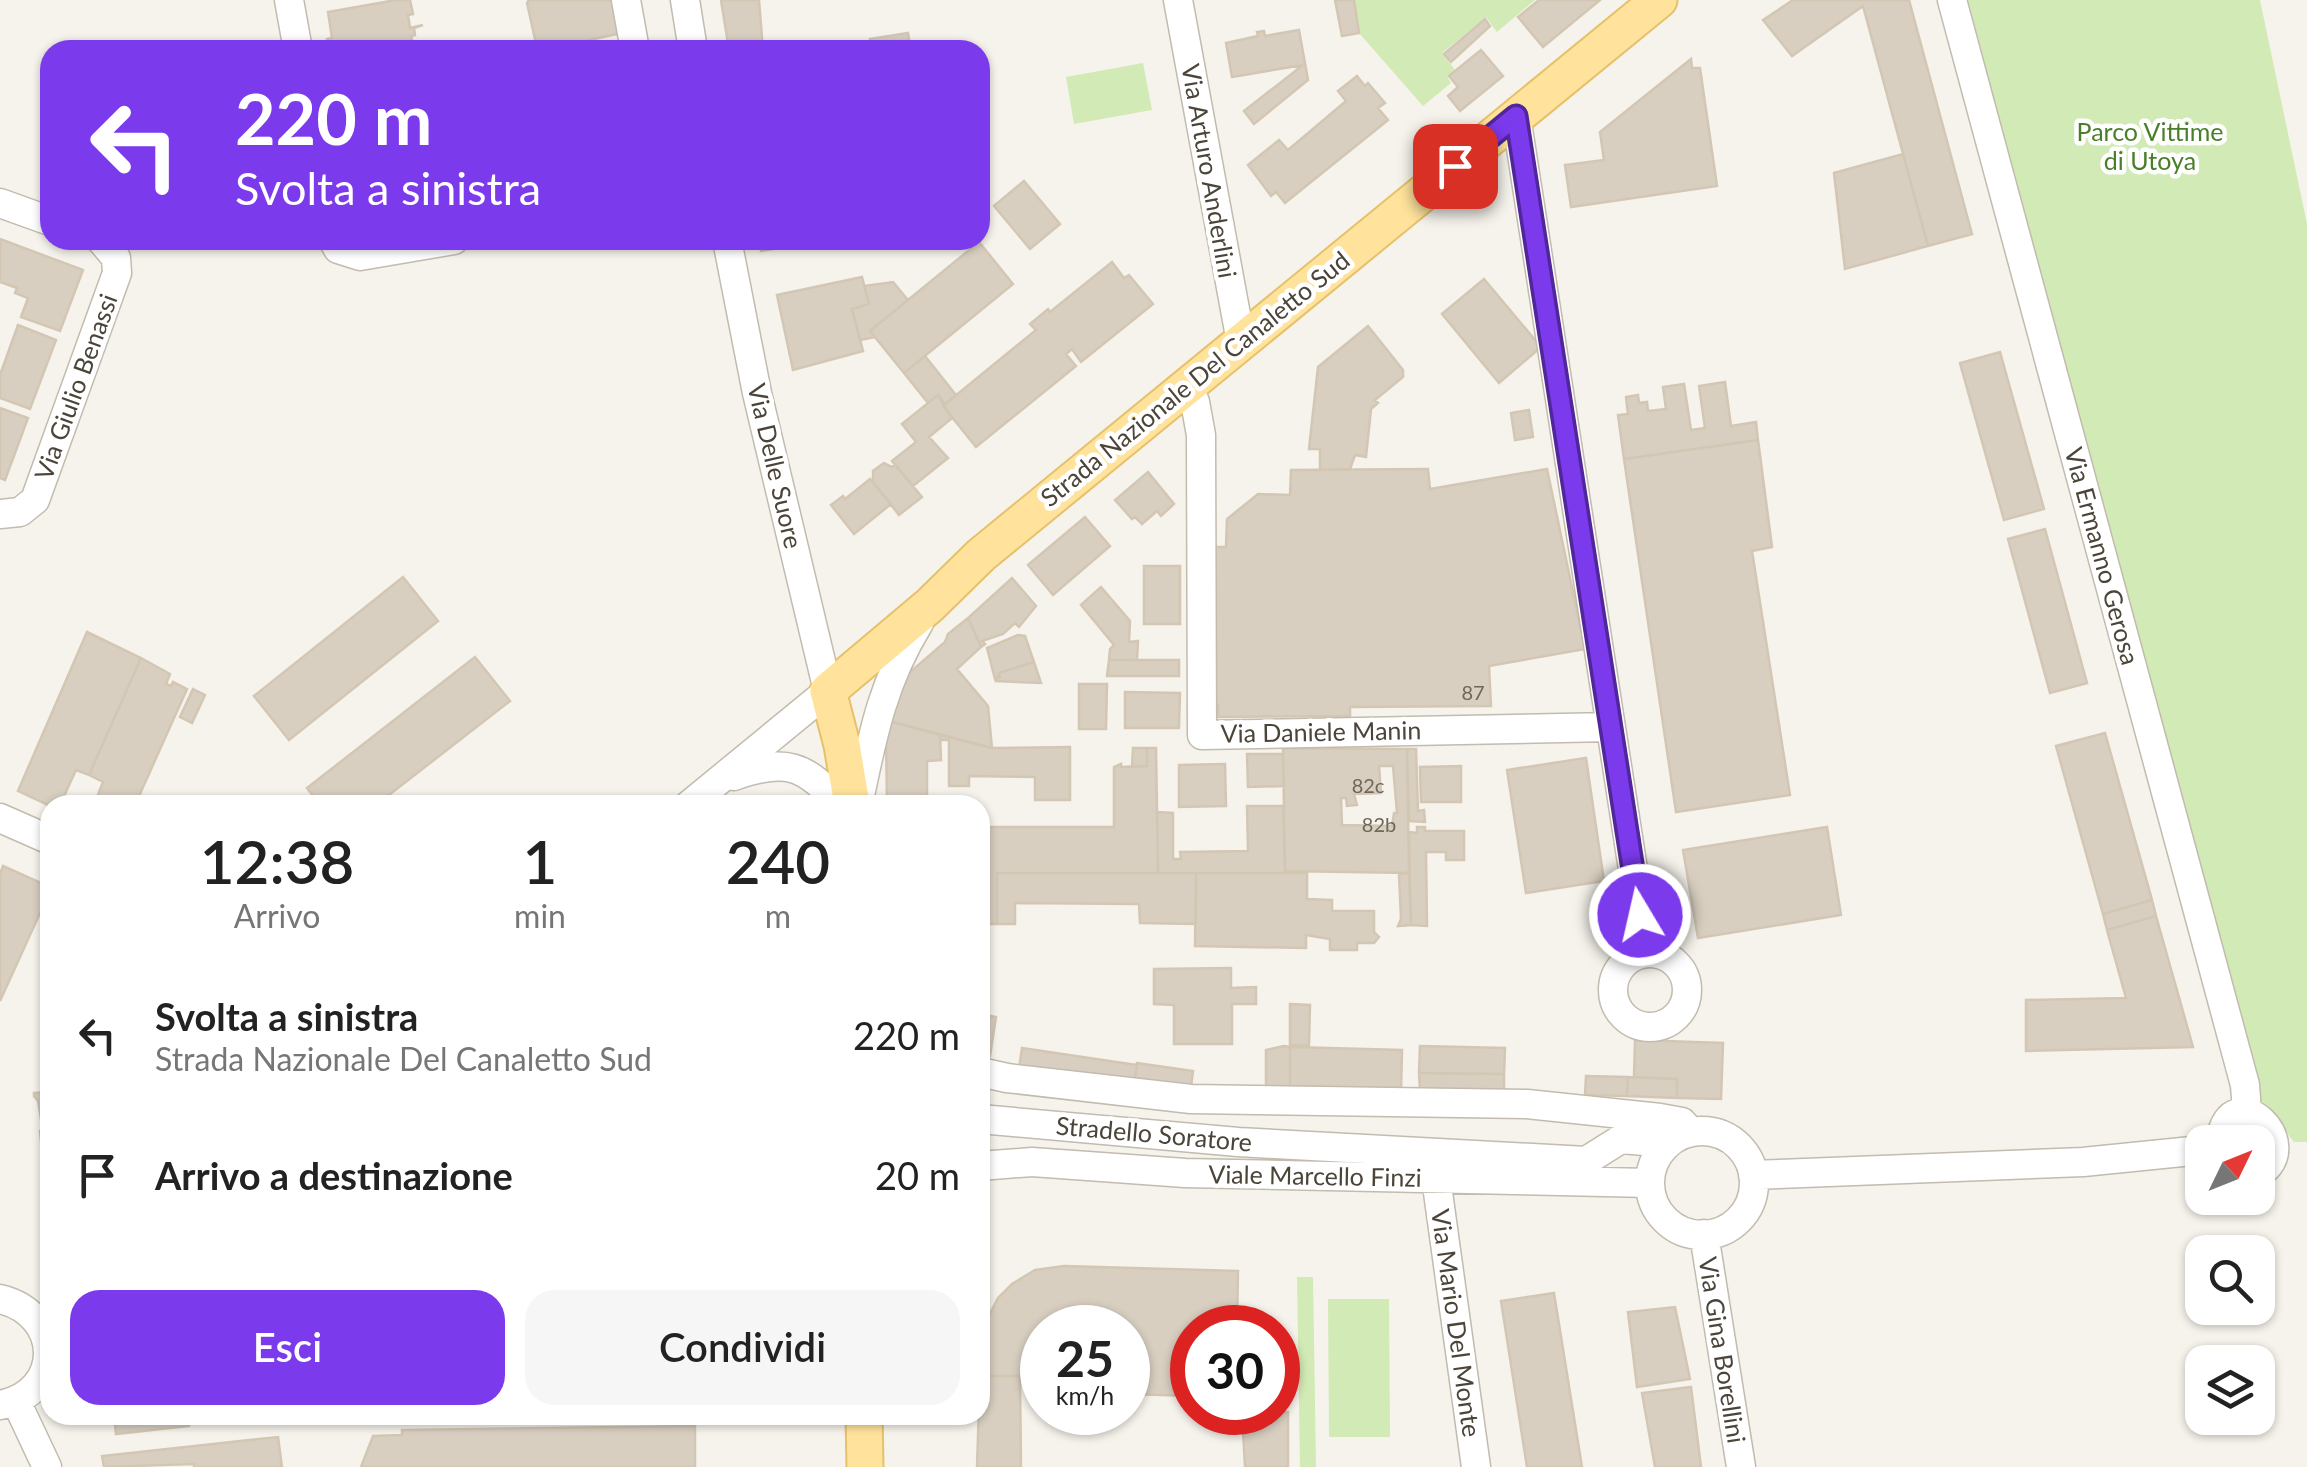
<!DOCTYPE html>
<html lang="it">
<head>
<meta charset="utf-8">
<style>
  body { margin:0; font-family:Lato,sans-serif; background:#f6f6f6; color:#222; height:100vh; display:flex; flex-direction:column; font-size:38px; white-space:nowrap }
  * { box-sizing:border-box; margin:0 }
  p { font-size:32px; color:#767676 }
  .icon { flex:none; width:55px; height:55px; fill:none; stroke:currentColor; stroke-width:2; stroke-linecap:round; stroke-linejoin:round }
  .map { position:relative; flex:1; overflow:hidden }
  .panel { position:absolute; left:40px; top:795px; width:950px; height:630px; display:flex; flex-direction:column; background:#fff; border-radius:30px; box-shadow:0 2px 8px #0004 }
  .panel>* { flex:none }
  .hud { position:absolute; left:40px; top:40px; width:950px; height:210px; border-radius:30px; box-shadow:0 2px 8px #0004; background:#7c3aed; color:#fff; overflow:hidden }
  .needle { width:65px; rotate:47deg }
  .fabs { position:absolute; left:2185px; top:1125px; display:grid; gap:20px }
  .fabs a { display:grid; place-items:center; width:90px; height:90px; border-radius:20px; background:#fff; box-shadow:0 2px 8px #0004; font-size:50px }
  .speed { position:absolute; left:1020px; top:1305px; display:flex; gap:20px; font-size:50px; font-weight:700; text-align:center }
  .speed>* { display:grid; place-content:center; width:130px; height:130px; border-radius:50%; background:#fff; box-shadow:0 2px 8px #0004; line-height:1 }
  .speed small { font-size:25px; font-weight:400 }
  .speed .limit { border:15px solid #d22; background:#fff; color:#111 }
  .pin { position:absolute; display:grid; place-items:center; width:85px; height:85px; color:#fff; margin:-42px; border-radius:20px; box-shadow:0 5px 15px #0006 }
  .me { position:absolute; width:110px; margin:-55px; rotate:351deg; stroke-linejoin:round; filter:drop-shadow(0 0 8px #0008) }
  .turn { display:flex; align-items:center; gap:35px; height:210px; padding:0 30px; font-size:45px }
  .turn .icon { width:130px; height:130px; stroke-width:2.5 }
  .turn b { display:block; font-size:70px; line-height:85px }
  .eta { display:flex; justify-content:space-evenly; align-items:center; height:170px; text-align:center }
  .eta b { font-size:60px; font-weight:600; line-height:70px }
  .primary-button { display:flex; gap:20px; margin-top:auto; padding:20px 30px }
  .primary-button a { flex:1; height:115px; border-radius:30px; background:#7c3aed; color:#fff; font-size:40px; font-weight:600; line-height:115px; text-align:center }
  .primary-button a+a { background:#f6f6f6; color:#222 }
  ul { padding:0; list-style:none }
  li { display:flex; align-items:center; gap:30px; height:140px; padding:0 30px }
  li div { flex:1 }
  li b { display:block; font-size:38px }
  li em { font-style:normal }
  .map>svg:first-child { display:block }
</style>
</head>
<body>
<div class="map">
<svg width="2307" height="1467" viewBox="0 0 2307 1467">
  <rect width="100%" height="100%" fill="#f6f3ec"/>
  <path fill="#d2eab5" d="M1354,0H1535L1497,32L1486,17L1442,53L1456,71L1448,78L1451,83L1423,106L1359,33Z
    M1968,0H2260L2307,224V1142H2294L2261,1101Z
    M1143,63L1152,110L1074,124L1066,77Z
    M1297,1277H1313L1316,1467H1300Z
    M1328,1299H1389L1390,1437H1329Z"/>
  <path fill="#d8cfc1" stroke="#d3c7b4" stroke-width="2.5" fill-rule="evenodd" d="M396,0H410L413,14L408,15L410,28L423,25L414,28L415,35L411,36L414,48L418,50H329L327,39L332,38L328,12Z
    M529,0H615L617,34L553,48V45L537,48L527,3Z
    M721,0H759L763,50H729Z
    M1335,0H1354L1359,33L1342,36Z
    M1539,0H1600L1543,47L1518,17Z
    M1793,0H1909L1972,234L1928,246L1863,6L1792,56L1763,20Z
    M1485,19L1490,26L1451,62L1444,54Z
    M1299,30L1308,80L1254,124L1244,111L1303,65L1232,77L1226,43L1258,36L1257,32L1264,31L1265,36Z
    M908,33L911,50H872L870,39Z
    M1481,50L1503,76L1460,111L1448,96L1458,87L1449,76Z
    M1691,59L1692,68H1700L1717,186L1571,207L1565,165L1604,160L1600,132Z
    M1357,76L1365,86L1368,83L1385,103L1378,108L1388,120L1285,203L1276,192L1271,196L1248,165L1279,140L1288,150L1346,101L1338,91Z
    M1903,154L1928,246L1845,269L1834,173Z
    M1024,181L1060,224L1030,249L994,206Z
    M0,239L83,270L60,331L21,317L28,298L15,293L17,288L0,282Z
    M760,240H798L799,245L761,251Z
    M979,242L1013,284L904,373L870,331Z
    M1112,262L1124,278L1129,275L1153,304L1081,362L1072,349L1066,354L1076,366L976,447L943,406L1036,330L1030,324L1048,309L1050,312Z
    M862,277L869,304L852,309L863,351L793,370L777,295Z
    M1484,279L1541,347L1499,383L1442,314Z
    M893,282L908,300L870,331L875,337L860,340L852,309L869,304L864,286Z
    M18,325L56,340L30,409L0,398V375Z
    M1368,326L1403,370V377L1375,400L1378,403L1371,409L1366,457L1355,455L1350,469L1320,470V449H1309L1318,367Z
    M2000,352L2044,509L2004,520L1960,363Z
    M925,356L956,395L945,404L938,395L928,403L904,373Z
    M1725,382L1731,426L1756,422L1758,440L1624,459L1618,415L1628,414L1626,397L1638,395L1639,403L1647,402L1648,411L1666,409L1663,387L1684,384L1691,430L1705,428L1699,386Z
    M938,395L952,418L929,437L948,458L913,486L892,461L916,442L902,424Z
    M0,408L28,418L5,480L0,478Z
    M1529,410L1533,437L1515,440L1511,413Z
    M1758,440L1772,547L1752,551L1790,795L1676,812L1624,459Z
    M884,463L892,467L895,465L922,497L899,515L873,482V471Z
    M1428,469L1430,489L1547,469L1585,649L1489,666L1491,706L1350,707V716L1218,717V706H1211L1210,547H1226L1227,519L1258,494L1290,495L1291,470Z
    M1148,472L1174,504L1161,516L1157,511L1142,524L1135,517L1132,519L1115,500Z
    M870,479L891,504L854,534L831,505L843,496L845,499Z
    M1085,517L1110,546L1053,595L1028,565Z
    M2045,529L2087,683L2050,693L2008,539Z
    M1144,566H1180V624H1144Z
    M403,577L438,621L289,740L254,696Z
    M1012,578L1036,606L1019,627L1015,623L1003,634L982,641L985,644L981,647L968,618Z
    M1101,587L1130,621L1129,642L1138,641L1137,660H1109L1110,649L1114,645L1081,605Z
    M968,618L981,647L957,669L988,706L992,748L889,721L901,680L945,642L948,634Z
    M87,632L141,658L89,775L76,770L60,805L50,806L18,791Z
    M1018,635L1025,636L1034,662L999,673L1000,677L995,679L987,648Z
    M475,657L510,701L376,805H320L307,788Z
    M141,658L170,674L166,684L171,686L173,682L187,689L135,805H94L103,782L89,775Z
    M1109,660H1179V676H1107Z
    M1034,662L1041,683L996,681L999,673Z
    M1079,684H1107L1106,729H1079Z
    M193,689L205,695L192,723L180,717Z
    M1125,692L1180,693L1179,728H1125Z
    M889,721L940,735L941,760L927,761V805H887L886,736Z
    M2105,733L2152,900L2103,914L2056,746Z
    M940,735L992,748L1070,747V800H1035V777L969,776V786H949V740H940Z
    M1133,748H1147V766L1132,767Z
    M1147,748H1156L1158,873H997V924H980V827H1114V767L1121,764V767L1147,766Z
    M1283,748L1407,749L1409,873L1285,871ZM1379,766H1393L1397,813H1394L1392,826L1342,825L1341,798H1346L1347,806L1357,805L1354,794L1381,793Z
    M1407,749H1416L1418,811L1424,810L1425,822L1409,821Z
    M1247,754H1283L1284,786L1248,787Z
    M1586,758L1604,881L1526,893L1507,770Z
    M1225,764L1226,806L1179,807V765Z
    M1461,766V802H1421L1420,767Z
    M1247,806H1283L1285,873H1158L1157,812L1173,813V859H1181L1180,852L1248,851Z
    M1417,827H1425V831H1464V860H1446V852H1426L1427,926L1411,925L1409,832L1417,833Z
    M1827,827L1841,915L1698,938L1683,850Z
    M3,866L50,887V891L0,1001V874Z
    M997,873H1196V924L1140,923L1139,904L1015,903V924H997Z
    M1196,873H1307V899L1332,900V911H1374V932L1379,937L1374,943H1357V950H1330V939L1306,935V948L1195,946Z
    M1409,873L1411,925L1398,926L1401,919L1399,874Z
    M2152,900L2156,916L2107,930L2103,914Z
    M2156,916L2193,1047L2026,1051V1000L2126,998L2107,930Z
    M1231,968V988L1256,987V1004H1232V1044H1174V1005L1154,1004V969Z
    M1290,1004L1310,1005L1309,1045H1290Z
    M980,1014L996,1017L990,1056L980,1054Z
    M1635,1040L1723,1043L1721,1099L1677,1098V1079L1634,1077Z
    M1284,1046L1290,1047V1088L1266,1089V1050Z
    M1420,1046L1505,1048L1504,1074L1419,1073Z
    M1290,1047L1402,1050L1401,1092L1290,1088Z
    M1022,1048L1137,1065L1134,1086L1019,1069Z
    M1137,1063L1193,1071L1190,1094L1134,1086Z
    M1419,1073L1504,1074V1093L1420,1091Z
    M1586,1076L1628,1077L1627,1096L1585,1095Z
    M1628,1077L1677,1079V1098L1627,1096Z
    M50,1092V1131H43L38,1101L34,1096V1093Z
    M40,1131H50V1170L44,1171Z
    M1064,1266L1238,1271L1237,1328H1192V1396L1128,1394V1328H1042V1376H980L982,1329L998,1298L1012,1284L1035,1270Z
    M1554,1293L1582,1467H1527L1501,1301Z
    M1675,1307L1690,1379L1637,1387L1628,1312Z
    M980,1376H1020L1021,1467H977Z
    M1691,1387L1701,1467H1655L1642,1393Z
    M1242,1412H1288V1467H1245Z
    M114,1415H188L189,1426L116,1434Z
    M695,1426V1467H361L373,1436L402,1435V1430Z
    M278,1437L282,1467H194V1464L104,1467L102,1456Z"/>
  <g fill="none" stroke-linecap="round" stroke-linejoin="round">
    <g stroke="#c2bbae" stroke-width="31">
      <path id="minor" d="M289,0L298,50
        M626,0L635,50
        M685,0L693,50
        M1178,0L1241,342
        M1952,0L2245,1085L2247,1112
        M1516,116L1646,953
        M0,203L50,221
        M333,240L338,249L360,256L454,240
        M1188,385L1195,402L1201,435L1202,735L1611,727
        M0,514L20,512L35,500L117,273L116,258L101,240
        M734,776C785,758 805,764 840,805
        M689,805L828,691L757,393L727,240
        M858,805C872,738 882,683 919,623
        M0,818L50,840
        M1613 990a37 37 0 1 1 74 0a37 37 0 1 1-74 0Z
        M980,1072L1007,1078L1191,1099L1527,1104L1660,1118L1682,1122L1691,1132
        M980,1119L1238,1142L1586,1161L1621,1139L1668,1143
        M1650 1183a52 52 0 1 1 104 0a52 52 0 1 1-104 0Z
        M2220,1142C2231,1071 2307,1146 2258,1174
        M980,1166L1032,1162L1185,1173L1650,1183
        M1753,1175L2083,1162L2202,1150
        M1436,1178L1476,1467
        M1704,1234L1741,1467
        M0,1299C63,1314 65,1392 0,1405
        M16,1401L47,1467"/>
    </g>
    <g stroke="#e6c16a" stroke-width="39">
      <path id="major" d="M852,805L842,745L828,691L930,605L981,555L1659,0
        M864,1415L865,1467"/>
    </g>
    <use href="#minor" stroke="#fff" stroke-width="28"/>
    <use href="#major" stroke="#ffe39c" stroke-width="35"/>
  </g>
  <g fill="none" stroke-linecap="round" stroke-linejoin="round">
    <g stroke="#51269a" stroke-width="25">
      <path id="route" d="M1455,166L1516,116L1640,915"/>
    </g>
    <use href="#route" stroke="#7c3aed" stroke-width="18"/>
  </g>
  <g text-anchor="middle" stroke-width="9" stroke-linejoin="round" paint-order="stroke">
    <g font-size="20" fill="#6e675b">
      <text x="1473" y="700">87</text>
      <text x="1368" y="793">82c</text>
      <text x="1379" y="832">82b</text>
    </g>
    <g font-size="25" fill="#4a7f2a" stroke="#fff">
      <text x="2150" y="141">Parco Vittime<tspan x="2150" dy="29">di Utoya</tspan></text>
    </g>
    <g font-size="25" fill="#4b4439" stroke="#fff">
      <text transform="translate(1209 171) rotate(80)" y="9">Via Arturo Anderlini</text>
      <text transform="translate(1195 379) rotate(-39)" y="9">Strada Nazionale Del Canaletto Sud</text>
      <text transform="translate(76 387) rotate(-70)" y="9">Via Giulio Benassi</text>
      <text transform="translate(775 466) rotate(77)" y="9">Via Delle Suore</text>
      <text transform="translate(2102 556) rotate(75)" y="9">Via Ermanno Gerosa</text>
      <text transform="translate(1321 732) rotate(-1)" y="9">Via Daniele Manin</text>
      <text transform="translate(1154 1134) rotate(5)" y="9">Stradello Soratore</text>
      <text transform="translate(1315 1176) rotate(1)" y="9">Viale Marcello Finzi</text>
      <text transform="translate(1456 1323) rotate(82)" y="9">Via Mario Del Monte</text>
      <text transform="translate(1722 1350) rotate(81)" y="9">Via Gina Borellini</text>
    </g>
  </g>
</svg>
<div class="fabs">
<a><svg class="needle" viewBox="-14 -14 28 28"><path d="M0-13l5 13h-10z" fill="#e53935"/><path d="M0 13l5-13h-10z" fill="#767676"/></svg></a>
<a><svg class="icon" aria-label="search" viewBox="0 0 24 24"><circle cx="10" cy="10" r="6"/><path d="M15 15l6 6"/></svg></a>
<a><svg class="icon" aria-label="layers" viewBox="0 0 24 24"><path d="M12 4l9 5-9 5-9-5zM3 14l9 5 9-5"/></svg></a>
</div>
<div class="speed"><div>25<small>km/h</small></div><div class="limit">30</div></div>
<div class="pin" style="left:1455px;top:166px;background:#d93025"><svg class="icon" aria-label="arrive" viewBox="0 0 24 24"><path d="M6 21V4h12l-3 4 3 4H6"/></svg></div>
<svg class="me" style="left:1640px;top:915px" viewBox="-20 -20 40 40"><circle r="17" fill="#7c3aed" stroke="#fff" stroke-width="3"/><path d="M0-11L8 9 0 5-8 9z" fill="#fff"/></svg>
<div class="hud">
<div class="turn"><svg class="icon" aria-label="left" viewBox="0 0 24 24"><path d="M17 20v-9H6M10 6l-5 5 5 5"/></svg><div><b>220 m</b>Svolta a sinistra</div></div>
</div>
<section class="panel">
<div class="eta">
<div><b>12:38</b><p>Arrivo</p></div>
<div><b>1</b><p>min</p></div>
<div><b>240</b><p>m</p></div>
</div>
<ul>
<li><svg class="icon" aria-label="left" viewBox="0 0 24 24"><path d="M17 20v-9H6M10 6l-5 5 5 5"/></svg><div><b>Svolta a sinistra</b><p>Strada Nazionale Del Canaletto Sud</p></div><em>220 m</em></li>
<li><svg class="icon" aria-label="arrive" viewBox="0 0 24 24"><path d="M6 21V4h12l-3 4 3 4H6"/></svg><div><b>Arrivo a destinazione</b></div><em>20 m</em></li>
</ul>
<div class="primary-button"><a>Esci</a><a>Condividi</a></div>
</section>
</div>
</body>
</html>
